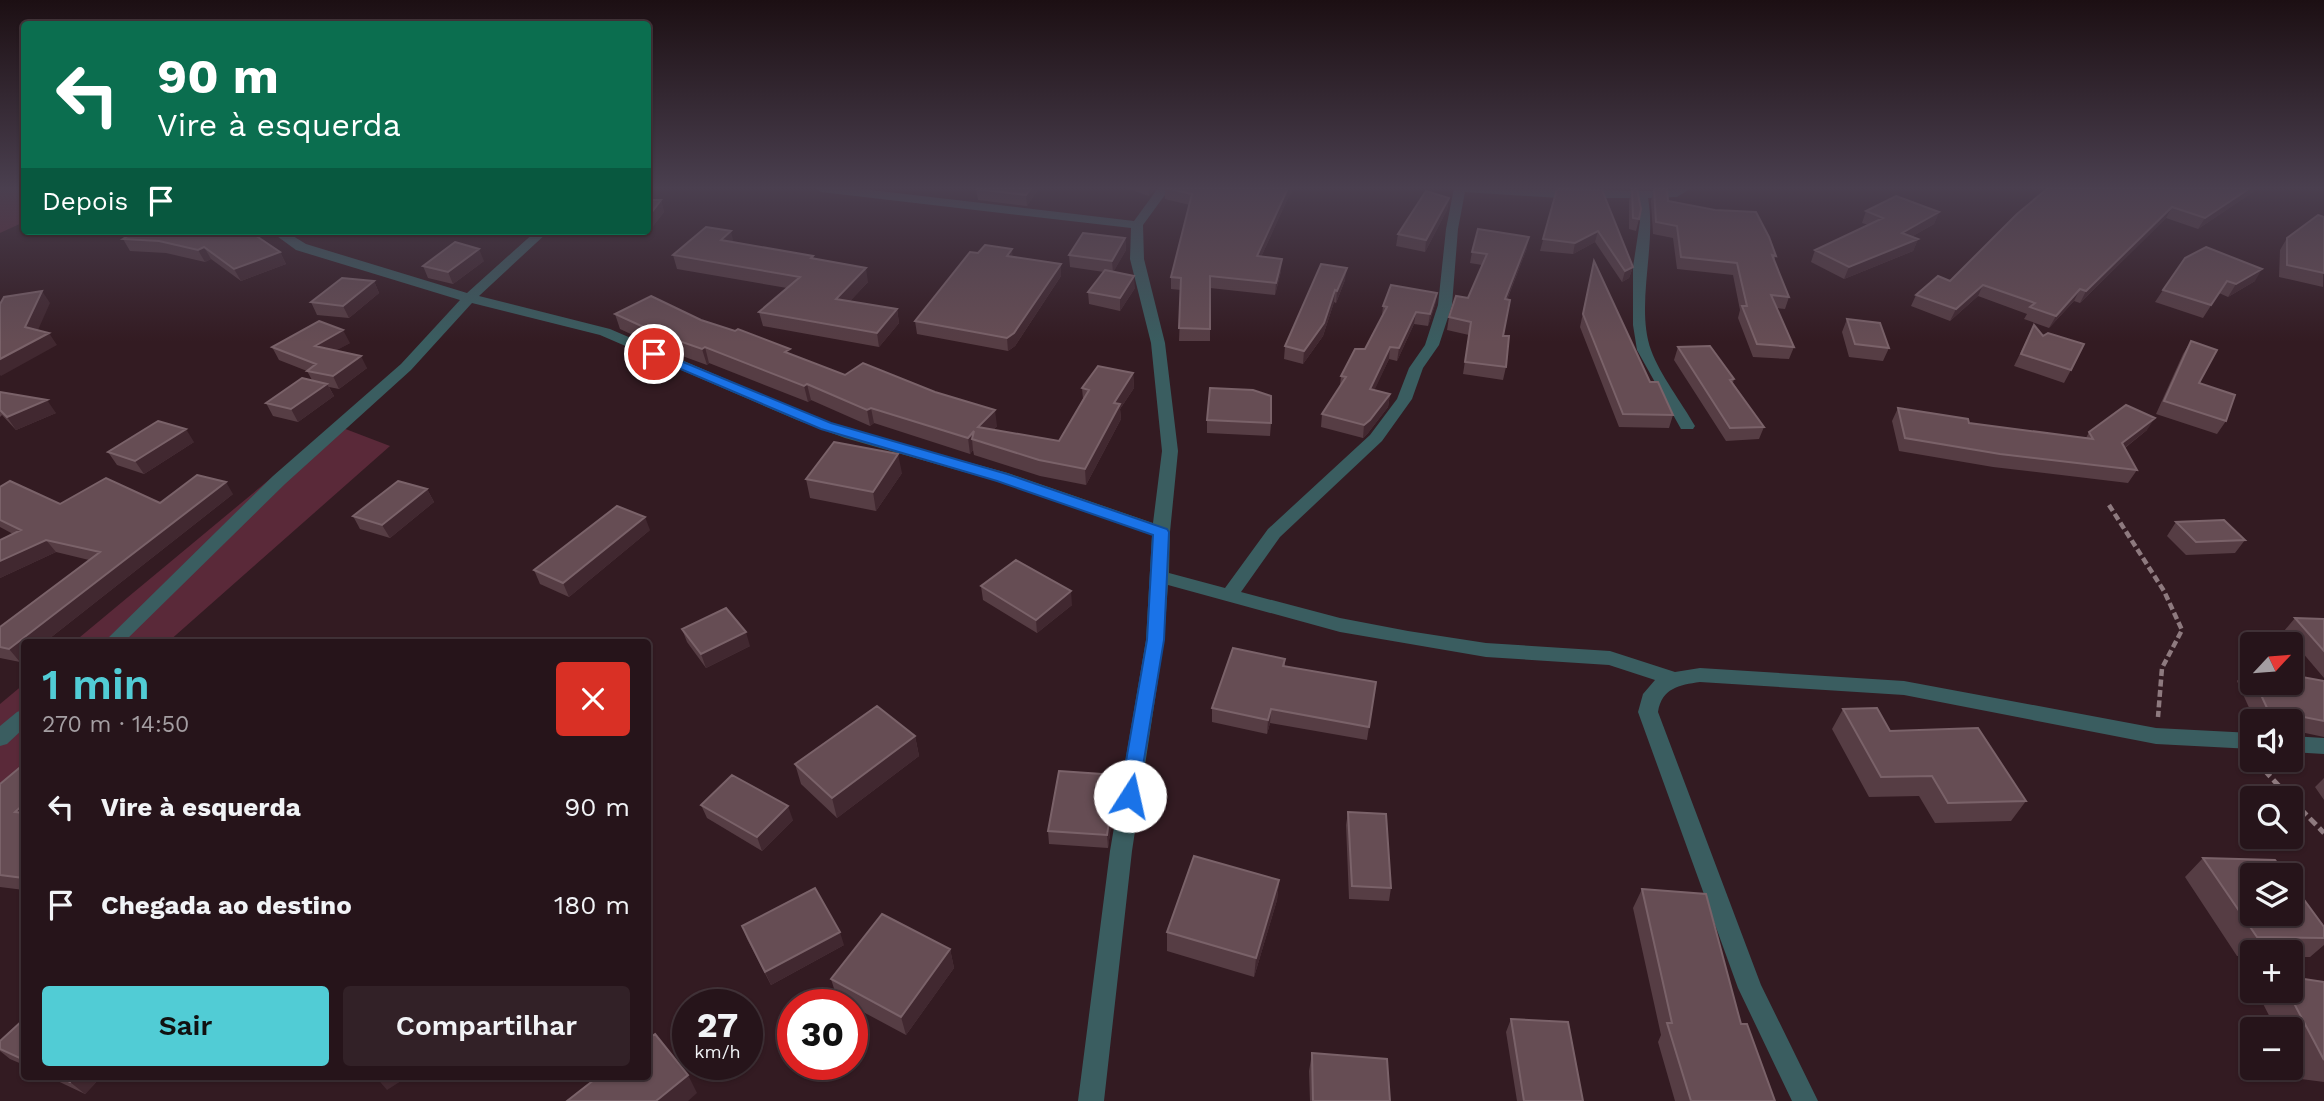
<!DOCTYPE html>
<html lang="pt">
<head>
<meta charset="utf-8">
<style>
  body { margin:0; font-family:"Work Sans",sans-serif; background:#322127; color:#f1f3f6; height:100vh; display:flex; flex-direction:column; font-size:26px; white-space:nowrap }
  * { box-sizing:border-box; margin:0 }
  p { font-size:23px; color:#a49ea2 }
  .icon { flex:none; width:38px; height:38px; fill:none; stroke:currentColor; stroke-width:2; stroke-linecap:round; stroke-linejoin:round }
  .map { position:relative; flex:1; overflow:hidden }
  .side { position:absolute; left:21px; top:639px; width:630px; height:441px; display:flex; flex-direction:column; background:#26141a; border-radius:7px; box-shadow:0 2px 5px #0004,0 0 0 2px #423339 }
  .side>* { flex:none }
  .banner { position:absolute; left:21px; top:21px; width:630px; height:214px; border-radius:7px; box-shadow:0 2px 5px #0004,0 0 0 2px #423339; background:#0b6e4f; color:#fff; overflow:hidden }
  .needle { width:46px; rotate:64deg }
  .tools { position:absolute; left:2240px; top:632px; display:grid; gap:14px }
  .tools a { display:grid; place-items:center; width:63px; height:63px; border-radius:7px; background:#26141a; box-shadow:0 2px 5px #0004,0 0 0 2px #423339; font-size:35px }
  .speed { position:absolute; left:672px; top:989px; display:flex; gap:14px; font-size:35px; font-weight:700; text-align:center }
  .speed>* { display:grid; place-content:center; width:91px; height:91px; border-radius:50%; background:#26141a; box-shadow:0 2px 5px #0004,0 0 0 2px #423339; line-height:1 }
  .speed small { font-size:18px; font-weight:400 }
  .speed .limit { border:10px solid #d22; background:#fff; color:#111 }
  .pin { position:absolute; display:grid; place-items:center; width:60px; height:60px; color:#fff; margin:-30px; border:4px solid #fff; border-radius:50%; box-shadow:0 2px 7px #0007 }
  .me { position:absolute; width:77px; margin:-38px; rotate:10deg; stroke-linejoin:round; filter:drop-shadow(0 0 5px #0008) }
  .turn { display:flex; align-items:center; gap:24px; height:147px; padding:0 21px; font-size:32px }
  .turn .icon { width:91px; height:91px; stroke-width:2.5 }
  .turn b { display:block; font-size:49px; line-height:60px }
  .then { display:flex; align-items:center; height:66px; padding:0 21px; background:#0003; gap:14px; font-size:26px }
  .round { display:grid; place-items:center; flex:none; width:74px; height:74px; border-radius:7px; background:#322127 }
  .summary { display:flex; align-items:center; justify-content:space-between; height:119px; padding:0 21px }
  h1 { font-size:42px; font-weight:600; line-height:52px; color:#51ccd5 }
  .action { display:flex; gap:14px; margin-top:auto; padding:14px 21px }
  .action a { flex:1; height:80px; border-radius:7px; background:#51ccd5; color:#111; font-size:28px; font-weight:600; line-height:80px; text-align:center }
  .action a+a { background:#322127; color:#f1f3f6 }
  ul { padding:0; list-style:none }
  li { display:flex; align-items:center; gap:21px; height:98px; padding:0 21px }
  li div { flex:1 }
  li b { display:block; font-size:26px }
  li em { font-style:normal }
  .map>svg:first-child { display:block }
</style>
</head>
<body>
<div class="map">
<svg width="2324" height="1101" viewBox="0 0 2324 1101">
  <rect width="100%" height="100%" fill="#331b22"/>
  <path fill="#5a2939" d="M0,188H24V222L0,233Z
    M335,425L390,446L168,642H74Z
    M24,684V772L0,794V704Z"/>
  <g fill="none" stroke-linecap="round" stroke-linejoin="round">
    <path stroke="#8e7a7f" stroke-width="4.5" stroke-dasharray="7 3.5" stroke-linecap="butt" d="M2109,505L2164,591L2182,630L2162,668L2158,717"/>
    <path stroke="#8e7a7f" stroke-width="5" stroke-dasharray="9 4.5" stroke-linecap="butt" d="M2255,760L2290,798
      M2291,799L2324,833"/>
    <path fill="#3a5d60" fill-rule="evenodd" d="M815,188H854L1134,221L1158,188H1170L1143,225L1144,259L1165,343L1178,451L1170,532L1169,573L1225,588L1268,529L1370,435L1397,399L1409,368L1425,345L1438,305L1446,229L1454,188L1664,191L1691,188L1677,197L1648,198C1657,245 1635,305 1651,350C1660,375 1682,403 1695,426L1693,429H1681L1637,350L1633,325V267L1640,221L1636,198H1559L1465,192L1458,229L1452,305L1439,345L1423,368L1412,399L1382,441L1280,537L1241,592L1340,618L1408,631L1486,643L1610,651L1675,672L1700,668L1904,681L2156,728L2252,733V749L2156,744L1904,695L1700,682C1679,685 1662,688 1658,712L1761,985L1818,1101H1792L1738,988L1638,712L1643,694L1655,680L1609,665L1486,657L1340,632L1168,585L1164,640L1132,851L1104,1101H1078L1110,851L1146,640L1152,535L996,481L845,438L797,420L600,335L472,303L411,370L285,484L124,642H104L273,476L401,364L460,300L296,250L270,231H285L306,244L467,293L536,231H549L479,296L610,329L807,414L857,432L1008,473L1153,523L1162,451L1151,343L1130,259L1131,228L821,192Z
      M24,709V728L7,744L0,746V726L17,712Z
      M2291,736L2324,738V754L2291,752Z"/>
  </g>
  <path fill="#563d44" d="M1039,188L1027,206L978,200L976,189Z
    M1126,188H1156L1149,196Z
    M1165,188L1287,200L1261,257L1281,271L1275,295L1210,288V341H1179L1181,290L1171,289V277L1190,205L1165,199Z
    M2048,188H2259L2198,229L2166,218L2080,303L2074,301L2049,328L2024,319L2027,314L1978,296L1950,321L1911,306L1916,295L1950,281Z
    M1557,189L1633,267L1629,278L1622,282L1595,242L1573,254L1540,251Z
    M1632,189L1639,219L1636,231L1629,229V201Z
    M1654,189L1668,201L1776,256L1774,261L1789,297L1785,309L1777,308L1794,347L1789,359L1753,357L1738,318L1740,310L1733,275L1677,269L1673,238L1653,234L1651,201Z
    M1449,198L1447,210L1425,252L1396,246L1398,234Z
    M661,200L664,212L646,235L616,234L615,231H648Z
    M1866,211L1939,212L1934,224L1911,237L1918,239L1913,251L1844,279L1811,262L1815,250L1868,225L1862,223Z
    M2324,217L2323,287L2279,277L2280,250L2287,238Z
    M136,231L280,252L286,264L241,281L211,259L205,262L166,253L130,251L123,239Z
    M1125,238L1126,250L1113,272L1135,288L1120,311L1089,304L1088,292L1104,272L1070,267L1069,255Z
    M734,242L813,256L814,259L868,282L850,301L897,309L899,323L879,347L763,326L759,312L787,288L677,269L673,255Z
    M2206,247L2255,281L2228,297L2219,293L2203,318L2155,302L2163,290Z
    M1527,248L1507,300L1503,336L1506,367L1503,380L1463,374L1469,335L1447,330L1449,317L1468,298L1482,265L1470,263L1472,252Z
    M978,253L1013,257L1061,264V276L1015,346L1008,351L917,334L915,321Z
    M484,261L453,284L428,278L423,266Z
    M1594,261L1650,382L1673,415L1669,428L1619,427L1580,327Z
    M1321,264L1345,280L1336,303L1334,302L1323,336L1303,364L1284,359L1285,346Z
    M374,281L379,293L349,318L317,315L311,302Z
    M1437,293L1435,305L1428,326L1414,324L1397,361L1389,359L1374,390L1390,394L1388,407L1368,433L1363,438L1321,427L1322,414L1340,386L1341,376L1365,349L1382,316L1383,306Z
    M615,314L701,320L845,375L997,426L993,430L1059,441L1083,399L1082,388L1133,373L1134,388L1120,409L1121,419L1086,485L1040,476L974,455L973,450L970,454L874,423L870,426L811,400L808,402L709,363L707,365L663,349L620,329Z
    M1847,319L1889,348L1883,361L1849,357L1842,332Z
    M2034,325L2071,370L2064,383L2014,366Z
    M2191,341L2199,383L2226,421L2217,434L2156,414L2183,354Z
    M350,343L336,350L367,368L339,389L329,387L334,396L298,422L273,416L266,403L312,380L307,371L279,360L272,347Z
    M1678,347L1734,379L1733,383L1764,427L1759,439L1726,441L1674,360Z
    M0,392L56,413L16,430L2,415L0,417Z
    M1898,408L1969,423L2086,438L2089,432L2147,430L2125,448L2137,470L2128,483L1993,467L1899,451L1892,421Z
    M1207,420L1271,423L1270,436L1207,433Z
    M194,442L144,474L117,465L108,452Z
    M902,473L876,511L810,498L806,479Z
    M0,487L60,504L160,503L233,494L45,642H24L20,662L0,658V627L89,560L56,552L0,578V540L13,534L0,527Z
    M427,489L434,502L390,538L360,529L353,516Z
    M2176,522L2245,540L2235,553L2186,555L2167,536Z
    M650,530L569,597L540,584L534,570Z
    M981,586L1072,605L1037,633L983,600Z
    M2295,618L2324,619V678L2284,631Z
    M682,629L750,646L706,668L687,642Z
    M1285,659V666L1376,682L1367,740L1270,723L1267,734L1212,722V708Z
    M2248,667L2252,668V682L2324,681V737L2291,730V721H2255L2237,681Z
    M1843,709L2026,801L2011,821L1935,823L1919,796L1869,797L1832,729Z
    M915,736L919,756L837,818L801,784L795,764Z
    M24,764V890L0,887V784Z
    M1116,775V788L1108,848L1049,844L1048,831Z
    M2324,778V800L2315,787Z
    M701,805L793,820L762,851L707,818Z
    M1348,812L1391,888L1389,901L1349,899L1346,825Z
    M2203,858L2324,927V945L2310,957H2291V952H2252V956H2237L2185,877Z
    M1279,880L1277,900L1254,977L1167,951V932Z
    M1642,889L1741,1024L1775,1101H1675L1658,1042L1661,1035L1633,908Z
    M742,926L844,945L771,985L747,939Z
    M950,949L954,968L906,1035L852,1006V1004H850L837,998L831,979Z
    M2324,982V1082L2301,1079L2291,1058V1029H2276L2258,994L2262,990H2291Z
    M24,1019V1065L10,1059L0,1051V1041Z
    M1511,1019L1583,1101H1517L1506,1032Z
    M1312,1053L1390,1101H1310L1309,1071Z
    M47,1076H102L85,1094Z"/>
  <path fill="#412830" d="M1031,188H1039L1027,206L1026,195Z
    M1149,188H1156L1149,196Z
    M1288,188H1295L1287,200L1256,268L1257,256Z
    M2250,188H2259L2198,229L2205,218Z
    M1449,198L1447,210L1425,252L1426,240Z
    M661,200L664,212L646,235L644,231H648V217Z
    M2172,207L2166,218L2080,303L2086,291Z
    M1939,212L1934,224L1897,245L1902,233Z
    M731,231L734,244L721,240Z
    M1598,231L1595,242L1573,254L1575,243Z
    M1529,237L1527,248L1502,312L1505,299Z
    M1125,238L1126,250L1113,273L1112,261Z
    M1918,239L1913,251L1844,279L1849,267Z
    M204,247L211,259L205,262L198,250Z
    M479,249L484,261L453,284L448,272Z
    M1012,249L1013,261L1007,256Z
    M280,252L286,264L241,281L234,269Z
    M1282,259L1281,271L1275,295L1276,283Z
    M1061,264V276L1015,346L1008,351L1007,338Z
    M1633,267L1629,278L1622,282L1625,271Z
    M866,268L868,282L839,313L836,299Z
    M1347,268L1345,280L1336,303L1337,291Z
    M2262,269L2255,281L2228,297L2236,284Z
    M1134,276L1135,288L1120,311V298Z
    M374,281L379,293L349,318L343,306Z
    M1983,285L1978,296L1950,321L1956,309Z
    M2080,289L2074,301L2049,328L2056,316Z
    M1335,290L1334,302L1323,336L1303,364L1304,351Z
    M42,291L50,303L34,339L25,327Z
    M1437,293L1435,305L1428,326L1430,314Z
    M897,309L899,323L879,347L877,333Z
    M1416,312L1414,324L1397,361L1399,348Z
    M343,330L350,343L321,359L315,346Z
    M49,333L57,345L1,376L0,375V359Z
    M705,347L709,363L707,365L702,349Z
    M1390,347L1389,359L1369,402L1370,389Z
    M361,356L367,368L339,389L333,376Z
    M1133,373L1134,388L1120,409L1121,419L1086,485L1085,469L1114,403Z
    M327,384L334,396L298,422L291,409Z
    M807,384L811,400L808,402L804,386Z
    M1390,394L1388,407L1368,433L1363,438L1364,425Z
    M47,400L56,413L16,430L7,417Z
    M871,408L874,423L870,426L867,410Z
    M995,410L997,426L980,443L978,427Z
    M2155,418L2147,430L2114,456L2122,443Z
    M186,429L194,442L144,474L135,461Z
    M974,431L972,439L973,450L970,454L968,438Z
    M898,454L902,473L876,511L873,492Z
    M226,482L233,494L45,642H24V658L20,662L9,649Z
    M427,489L434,502L390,538L382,525Z
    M645,517L650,530L569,597L563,583Z
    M46,540L56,552L0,578V561Z
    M1071,591L1072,605L1037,633L1036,620Z
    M746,632L750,646L706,668L701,654Z
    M1271,709L1270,723L1267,734L1268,720Z
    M915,736L919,756L837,818L832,798Z
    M1116,775V788L1108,848L1107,835Z
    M24,804V821L15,812Z
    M788,806L793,820L762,851L757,837Z
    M1279,880L1277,900L1254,977L1256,958Z
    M840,932L844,945L771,985L765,972Z
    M950,949L954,968L906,1035L901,1017Z
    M688,1075L697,1093L688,1101H656Z
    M75,1076H102L85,1094L70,1082Z
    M375,1076H409L387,1090Z"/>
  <path fill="#664d54" stroke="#7a6269" stroke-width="2" d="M977,188H1031L1026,195L976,189Z
    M1166,188H1288L1257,256L1282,259L1276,283L1210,276V329L1179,328L1181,278L1171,277L1192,194Z
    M2048,188H2250L2205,218L2172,207L2086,291L2080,289L2056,316L2030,307L2035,303L1983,285L1956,309L1916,295L1938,276L1950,281L2017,214Z
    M1557,189L1602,190L1633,267L1625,271L1598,231L1575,243L1543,239Z
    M1632,189H1637L1641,209L1639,219L1633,218Z
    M1654,189H1667L1668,201L1715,210L1756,212L1769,237L1776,256L1772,255L1789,297L1771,295L1794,347L1757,344L1742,306H1747L1737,263L1681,257L1677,226L1656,222Z
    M1426,191L1449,198L1426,240L1398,234Z
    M1896,196L1939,212L1902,233L1918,239L1849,267L1815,250L1883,218L1866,211Z
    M648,200H661L648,217Z
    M2318,215L2324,217V273L2287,265V238Z
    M706,227L731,231L721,240L813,256L811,258L866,268L836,299L897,309L877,333L759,312L800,277L673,255Z
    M1478,229L1529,237L1505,299L1510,300L1503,336H1509L1506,367L1465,362L1471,322L1449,317L1456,296L1468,298L1487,254L1472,252Z
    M136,231H249L280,252L234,269L204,247L198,250L159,241L123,239Z
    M1083,233L1125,238L1112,261L1069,255Z
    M455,242L479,249L448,272L423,266Z
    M985,245L1012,249L1007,256L1061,264L1014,333L1007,338L915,321L970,252L978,253Z
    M2206,247L2262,269L2236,284L2227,281L2211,305L2163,290L2185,258Z
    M1594,261L1650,382H1658L1673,415L1623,414L1583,314Z
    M1321,264L1347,268L1337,291L1335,290L1324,323L1304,351L1285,346Z
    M1105,270L1134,276L1120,298L1088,292Z
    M342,278L374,281L343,306L311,302Z
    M1391,285L1437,293L1430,314L1416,312L1399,348L1390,347L1370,389L1390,394L1370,420L1364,425L1322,414L1346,377L1341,376L1355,349H1365L1387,307L1383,306Z
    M42,291L25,327L49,333L0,359V304L4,297Z
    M651,296L701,320L735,331L738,329L790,349L785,352L845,375L863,363L935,392L995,410L978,427L1059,441L1089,390L1082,388L1098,366L1133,373L1114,403L1120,404L1085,469L1039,460L972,439L974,431L968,438L871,408L867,410L807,384L804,386L705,347L702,349L659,334L615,314Z
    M1847,319L1880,323L1889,348L1855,344Z
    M319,321L343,330L315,346L361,356L333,376L307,371L316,364L272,347Z
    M2034,325L2043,336L2048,333L2084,344L2071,370L2021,354Z
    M2191,341L2217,350L2199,383L2235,395L2226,421L2164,401Z
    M1710,346L1734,379L1730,380L1764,427L1730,428L1678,347Z
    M302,378L327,384L291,409L266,403Z
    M1210,388L1253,390L1271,396V423L1207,420Z
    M0,392L47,400L7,417L0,410Z
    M2126,405L2155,418L2122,443L2137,470L2000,454L1905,438L1898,408L1968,419L1969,423L2093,439L2089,432Z
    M158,421L186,429L135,461L108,452Z
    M834,442L898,454L873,492L806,479Z
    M197,475L226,482L9,649L0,647V627L100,552L46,540L0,561V540L21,530L0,520V487L10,481L60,504L106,478L160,503Z
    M398,481L427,489L382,525L353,516Z
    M617,506L645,517L563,583L534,570Z
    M2224,520L2245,540L2196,542L2176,522Z
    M1016,560L1071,591L1036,620L981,586Z
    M726,608L746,632L701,654L682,629Z
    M2295,618L2324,619V651Z
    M1233,648L1285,659L1283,666L1376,682L1369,727L1271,709L1268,720L1212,708Z
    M2248,667L2252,668V676Z
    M2291,675L2324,681V721L2268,710L2255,682H2291Z
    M877,706L915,736L832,798L795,764Z
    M1877,708L1890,731L1978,728L2026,801L1948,803L1932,776L1881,777L1843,709Z
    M24,764V804L15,812L24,813V878L0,875V784Z
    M1059,771L1116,775L1107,835L1048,831Z
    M732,775L788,806L757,837L701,805Z
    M1348,812L1386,814L1391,888L1352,886Z
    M1194,856L1279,880L1256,958L1167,932Z
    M2203,858L2275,860L2286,875H2252V914H2291V882L2324,927V938L2257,937Z
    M815,888L840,932L765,972L742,926Z
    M1642,889L1706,894L1741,1024H1747L1775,1101H1691L1667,1023H1672Z
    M882,914L950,949L901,1017L831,979Z
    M2291,977L2324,982V1060L2287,990H2291Z
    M24,1019V1060L0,1049V1041Z
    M1511,1019L1568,1022L1583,1101H1524Z
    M655,1034L688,1075L656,1101H567L599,1076H648V1039Z
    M1312,1053L1387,1059L1390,1101H1313Z
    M58,1076H75L70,1082Z"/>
  <linearGradient id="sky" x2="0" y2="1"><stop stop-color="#1c0f13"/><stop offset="0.55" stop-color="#4a3f4f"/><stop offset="1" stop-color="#4a3f4f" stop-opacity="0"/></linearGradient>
  <rect width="2324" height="342" fill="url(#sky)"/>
  <path fill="#1a73e8" stroke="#114b97" stroke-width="2" d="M654,350L831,423L1007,474L1167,529L1169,532L1164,640L1137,802L1130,804L1123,802L1120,796L1147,640L1153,535L997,481L821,429L650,356L648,354Z"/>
</svg>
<div class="tools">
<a><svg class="needle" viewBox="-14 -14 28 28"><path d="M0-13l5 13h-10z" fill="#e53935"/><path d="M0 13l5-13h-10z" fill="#a49ea2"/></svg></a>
<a><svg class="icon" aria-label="sound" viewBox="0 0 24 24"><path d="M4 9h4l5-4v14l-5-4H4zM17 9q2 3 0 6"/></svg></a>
<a><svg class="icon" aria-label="search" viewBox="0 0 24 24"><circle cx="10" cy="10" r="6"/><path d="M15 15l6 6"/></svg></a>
<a><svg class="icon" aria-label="layers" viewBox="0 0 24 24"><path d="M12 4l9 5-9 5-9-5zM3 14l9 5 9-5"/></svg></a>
<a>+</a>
<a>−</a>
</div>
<div class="speed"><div>27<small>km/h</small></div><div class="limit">30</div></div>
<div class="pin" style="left:654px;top:354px;background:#d93025"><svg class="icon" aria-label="arrive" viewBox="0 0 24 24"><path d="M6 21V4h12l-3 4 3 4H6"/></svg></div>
<svg class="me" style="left:1130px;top:796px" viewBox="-20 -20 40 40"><circle r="19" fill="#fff"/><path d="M0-13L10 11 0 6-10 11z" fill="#1a73e8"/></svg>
<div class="banner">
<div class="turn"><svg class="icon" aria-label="left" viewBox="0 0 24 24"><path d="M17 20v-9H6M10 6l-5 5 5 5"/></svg><div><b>90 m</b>Vire à esquerda</div></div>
<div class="then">Depois<svg class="icon" aria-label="arrive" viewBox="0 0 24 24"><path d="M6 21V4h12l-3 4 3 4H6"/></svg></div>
</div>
<section class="side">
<div class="summary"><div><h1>1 min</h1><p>270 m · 14:50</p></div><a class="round" style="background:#d93025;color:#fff"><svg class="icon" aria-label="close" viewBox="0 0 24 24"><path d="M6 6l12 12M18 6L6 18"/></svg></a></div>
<ul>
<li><svg class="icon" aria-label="left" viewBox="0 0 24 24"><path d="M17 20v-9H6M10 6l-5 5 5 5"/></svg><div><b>Vire à esquerda</b></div><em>90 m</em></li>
<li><svg class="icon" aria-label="arrive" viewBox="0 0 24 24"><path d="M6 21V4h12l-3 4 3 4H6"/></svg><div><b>Chegada ao destino</b></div><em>180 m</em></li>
</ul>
<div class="action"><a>Sair</a><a>Compartilhar</a></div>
</section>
</div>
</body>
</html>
